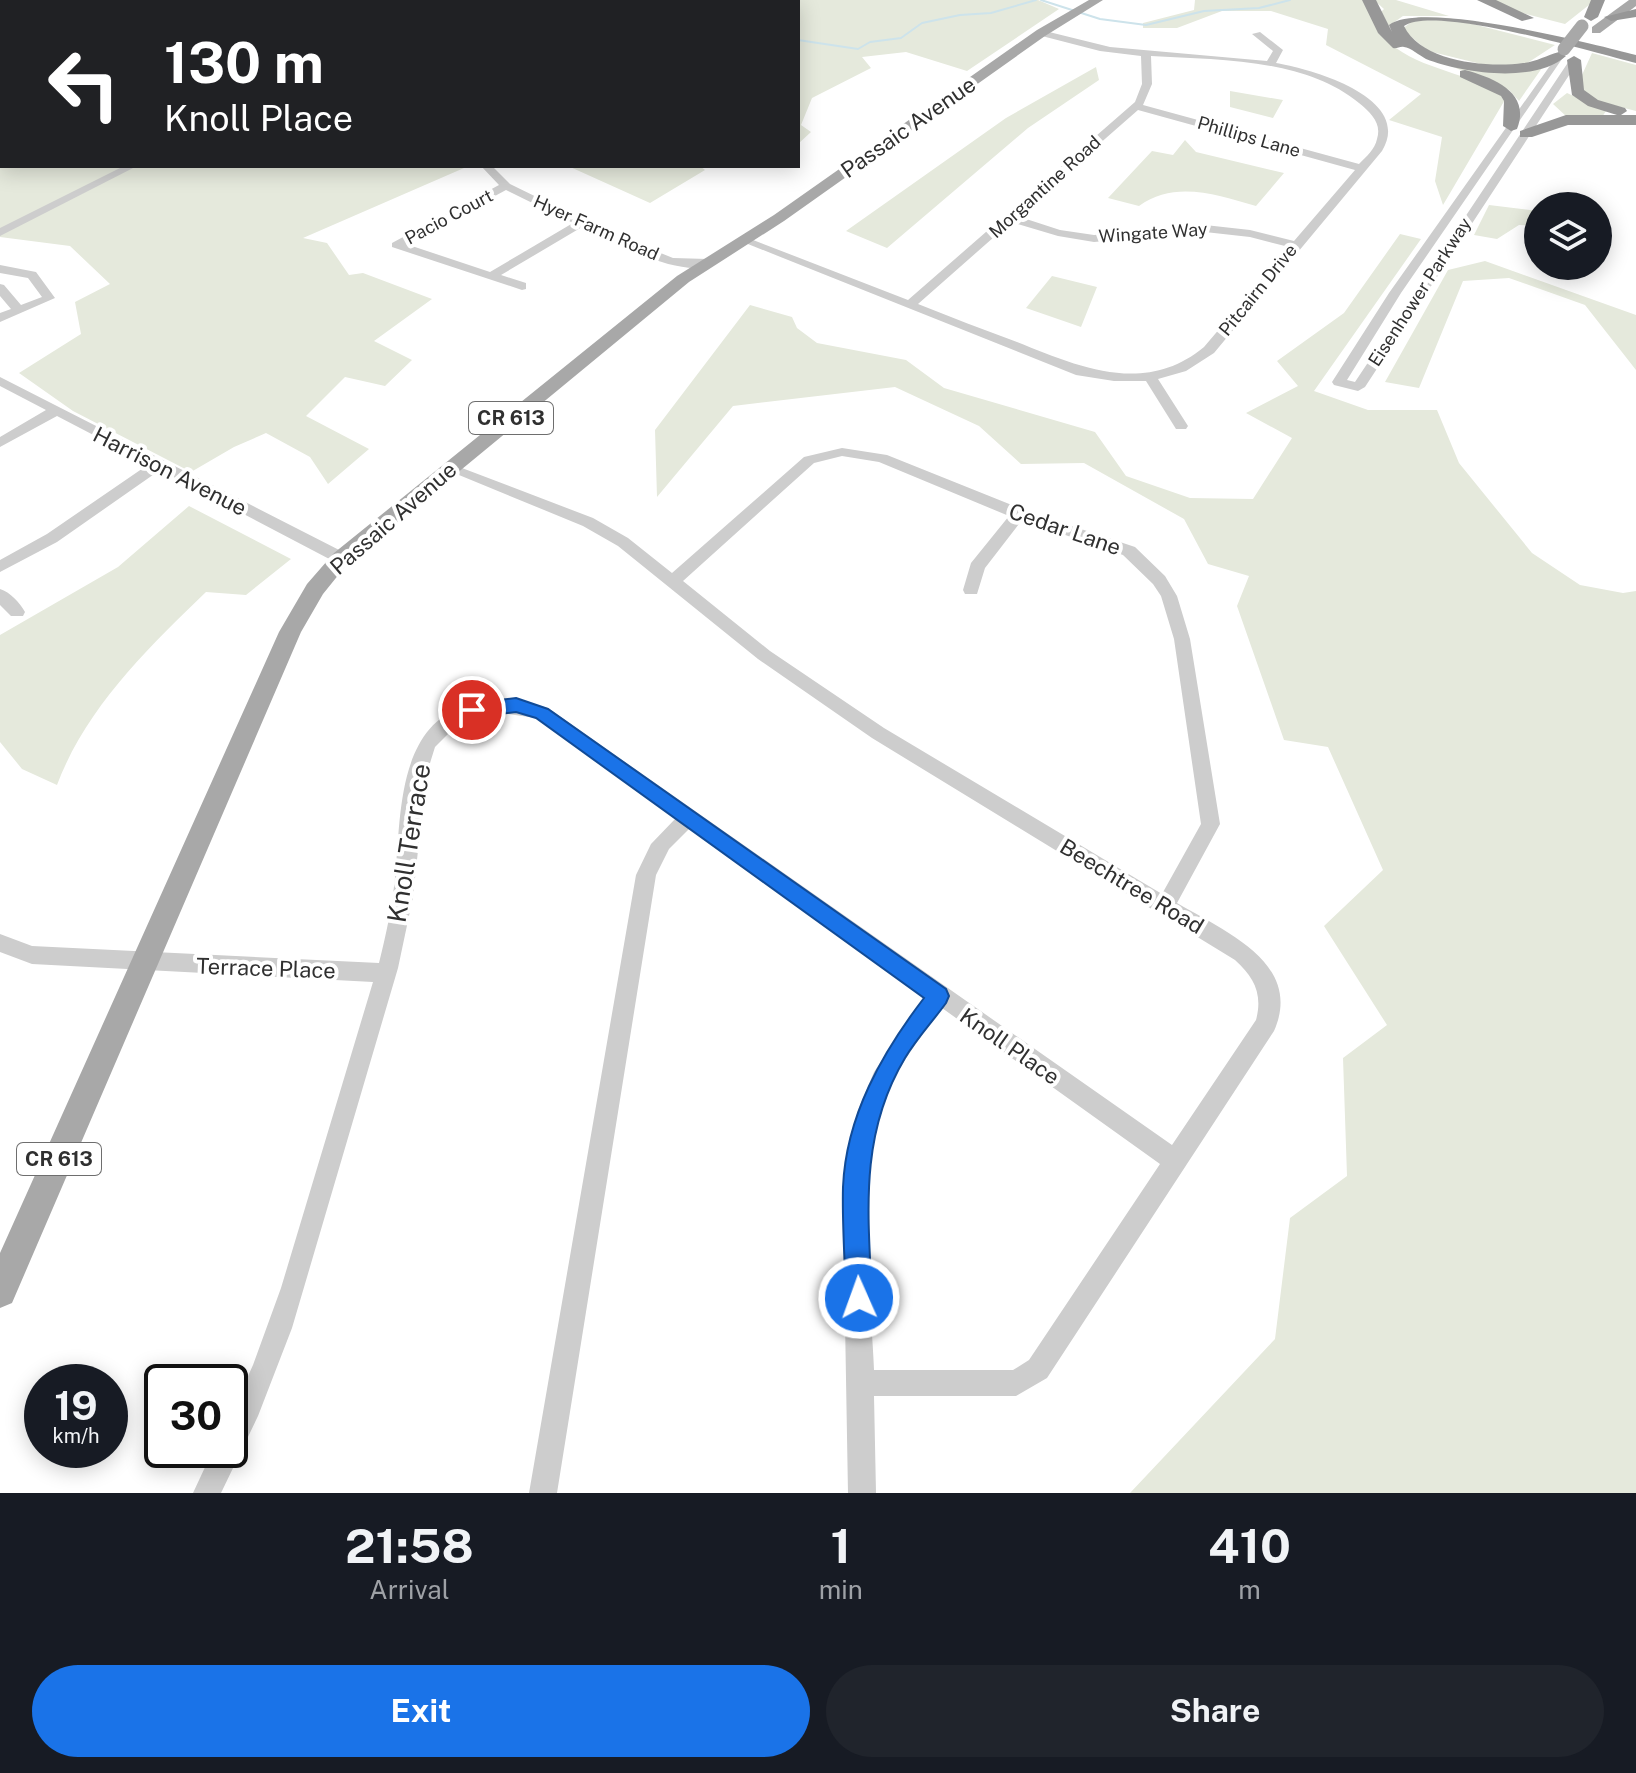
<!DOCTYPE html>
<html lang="en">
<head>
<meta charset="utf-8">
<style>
  body { margin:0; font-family:"Public Sans",sans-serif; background:#20242c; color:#f1f3f6; height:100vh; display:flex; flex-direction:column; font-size:30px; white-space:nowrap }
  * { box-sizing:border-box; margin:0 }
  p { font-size:26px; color:#9ea1a6 }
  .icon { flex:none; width:44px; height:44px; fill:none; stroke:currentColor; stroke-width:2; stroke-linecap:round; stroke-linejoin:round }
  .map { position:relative; height:1493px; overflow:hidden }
  .drawer { display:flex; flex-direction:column; background:#171b24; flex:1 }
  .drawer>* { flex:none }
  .hud { position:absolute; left:0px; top:0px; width:800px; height:168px; box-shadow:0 4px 20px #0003; background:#202124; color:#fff; overflow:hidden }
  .buttons { position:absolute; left:1524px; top:192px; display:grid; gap:16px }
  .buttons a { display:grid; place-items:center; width:88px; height:88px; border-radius:50%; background:#171b24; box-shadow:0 4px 20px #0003; font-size:40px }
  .speed { position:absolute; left:24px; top:1364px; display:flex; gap:16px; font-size:40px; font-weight:700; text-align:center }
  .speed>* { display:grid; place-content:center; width:104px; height:104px; border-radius:50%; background:#171b24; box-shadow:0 4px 20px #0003; line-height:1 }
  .speed small { font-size:20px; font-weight:400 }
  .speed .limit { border:4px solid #111; border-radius:12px; background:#fff; color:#111 }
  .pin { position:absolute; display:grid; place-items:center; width:68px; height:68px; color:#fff; margin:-34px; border:4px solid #fff; border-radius:50%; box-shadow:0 2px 8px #0007 }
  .me { position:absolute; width:88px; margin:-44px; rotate:358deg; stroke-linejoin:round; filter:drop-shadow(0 0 6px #0008) }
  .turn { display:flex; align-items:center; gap:28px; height:168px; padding:0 32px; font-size:36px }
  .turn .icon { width:104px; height:104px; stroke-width:2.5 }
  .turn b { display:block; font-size:56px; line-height:68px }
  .eta { display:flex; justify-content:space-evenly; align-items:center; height:136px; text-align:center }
  .eta b { font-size:48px; font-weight:700; line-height:56px }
  .cta { display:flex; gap:16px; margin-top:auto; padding:16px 32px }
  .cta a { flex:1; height:92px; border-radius:48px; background:#1a73e8; color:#fff; font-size:32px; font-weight:700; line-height:92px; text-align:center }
  .cta a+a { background:#20242c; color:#f1f3f6 }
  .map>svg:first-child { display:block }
</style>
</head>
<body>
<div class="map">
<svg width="1636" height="1493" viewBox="0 0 1636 1493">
  <rect width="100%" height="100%" fill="#fff"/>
  <path fill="#e5e9dc" d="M636,0H1038L1059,9L967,71L906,52L862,57L871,68L812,98L801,125L811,132L798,144V2Z
    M1195,0H1363C1371,13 1379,33 1390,43C1421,71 1472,72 1506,98L1443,205L1435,181L1442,137L1389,120L1421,94L1326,45L1328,29L1271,11H1222L1177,28H1143V23L1194,10Z
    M1374,0H1396L1449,16H1403L1386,28L1381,12L1384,9Z
    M1488,0H1593L1594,1L1565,24L1510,10Z
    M1418,17L1449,18L1555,45L1523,66H1489L1428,51L1402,29Z
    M1592,53L1636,65V111L1589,99L1577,86Z
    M1429,57L1521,71L1542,68L1519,101L1509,90Z
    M1096,67L1099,80L1028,128L887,248L846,231L1006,118Z
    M0,72L2,166H504L464,168L303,238L327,243L349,275L363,273L432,299L374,341L412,360L385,386L345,377L306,416L369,449L328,484L310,457L266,433L234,447L191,472L73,411L19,373L81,334L75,302L110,284L70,246L0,237Z
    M1230,91L1283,100L1273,118L1230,107Z
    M1567,93L1606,111L1602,117H1567L1553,104Z
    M1185,140L1196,152L1284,173L1256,206C1217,195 1175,180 1139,206L1108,198L1152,151L1173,155Z
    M568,166H700L705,170L650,203Z
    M1489,205L1538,211V226L1519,225L1497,239L1474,235Z
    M1400,234L1421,239L1314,391L1368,410H1437L1459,463L1532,553L1580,585L1623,593L1636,591V1493H1130L1275,1339L1290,1218L1347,1176L1343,1058L1387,1025L1324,926L1383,870L1328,747L1284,740L1237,606L1249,576L1208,564L1184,519L1084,463L1021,464L979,426L895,387L733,406L657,497L655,430L750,305L792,317L797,328L817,343L906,360L944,388L1095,432L1126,476L1190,498L1253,499L1292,438L1246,413L1298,386L1277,361L1344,313Z
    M1485,261L1636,315V370L1585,305L1509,278L1463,281L1419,388L1385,382L1448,270Z
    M1052,276L1097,287L1081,327L1026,308Z
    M189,506L291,559L246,595L206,592C147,649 86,708 57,785L22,769L0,742V635L118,567Z"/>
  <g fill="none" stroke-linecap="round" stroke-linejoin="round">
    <path stroke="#cde3eb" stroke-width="2" d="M1041,0L1100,19L1146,25L1204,11L1259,8L1290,0
      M680,2L683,0
      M798,40L858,49L870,42L901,38L922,23L960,15L991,13L1036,0"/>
    <path fill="#cdcdcd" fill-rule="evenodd" d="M428,0H440L441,2H429Z
      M1041,30L1110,47L1267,61L1273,51L1252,34L1260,32L1283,50L1276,63C1312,69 1414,98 1382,151L1214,353L1186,371L1158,379L1188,426L1186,429H1176L1146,381H1114L1076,375L738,240L748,238L908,300L1135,102L1142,84L1141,56L1100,51L1038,35ZM1151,56C1219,60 1304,58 1359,103C1371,113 1382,123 1377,139C1375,149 1366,157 1359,164L1143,105L1152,84ZM1138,110L1355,170L1294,241L1250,230L1205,225L1094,235L1060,230L1017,216ZM1011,222L1058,236L1094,242L1205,232L1250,237L1289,247L1204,347C1145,396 1079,367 1017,342C984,330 951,317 918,304Z
      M1559,53L1564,56L1401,293L1347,380L1355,382L1571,58L1579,60L1365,387L1358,391L1334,385L1332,382L1389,293Z
      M124,166H137L0,236V228Z
      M481,166H492L510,184L606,231L673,258L708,259L714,263C686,282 610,241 582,227L501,275L526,283V289L522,290L392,247V243L499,185ZM506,190L573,223L490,272L406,244Z
      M0,265L36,272L55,298L0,322V313L11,309L0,296V284L4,285L21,305L42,297L28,278L0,273Z
      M0,377L347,554L349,558L347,562H335L160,470L57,542L0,572V560L47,534L149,464L57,416L0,447V437L46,410L0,386Z
      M842,448L887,455L1024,510L1135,547L1165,576L1177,596L1190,639L1220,824L1177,903C1224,931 1304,963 1274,1031L1047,1378L1016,1396H874L876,1493H848L843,1206L846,1157L858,1110L874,1072L925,996L690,828L669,849L656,875L557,1493H529L636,875L651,844L676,818L536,718L495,712L471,718L457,725L435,747L426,776L413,897L398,968L292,1328L258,1416L221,1493H193L213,1450H230V1416L253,1365L281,1288L373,982L32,964L0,952V934L32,946L379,963C386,935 392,907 395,878C401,820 396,729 464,706C494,697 519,699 548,708L1172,1145L1256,1020C1263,994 1254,977 1235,960L872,738L758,659L618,546L583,526L442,468L444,465H454L593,518L628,538L672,573L804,457ZM842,456L879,462L1009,516L971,563L963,590L965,594H977L985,568L1022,520L1123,555L1153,584L1161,596L1174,639L1201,824L1162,894L884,728L770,651L683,581L814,463ZM942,1008L1160,1164L1029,1360L1013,1370H874C871,1287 853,1187 881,1108C894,1071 919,1039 942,1008Z
      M0,589C10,592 20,603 25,612L23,616H11L0,605Z"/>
    <path fill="#a8a8a8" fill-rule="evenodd" d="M1089,0H1103L1045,36L784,221L689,282L348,563L323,594L301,632L12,1303L0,1308V1253L279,632L307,584L334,553L677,276L774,215L1037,30Z
      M1629,0H1636V6L1600,33H1592V27Z"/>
    <path fill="#979797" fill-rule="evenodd" d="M1362,0H1376L1392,32L1389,25C1422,0 1589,43 1636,55V63C1594,53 1435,4 1404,26C1421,62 1488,68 1523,63C1536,62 1547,55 1559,52L1566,56C1535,84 1462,73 1426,59C1420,56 1410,47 1404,47C1400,46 1397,49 1393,48L1378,33Z
      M1477,0H1496L1534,18L1522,21Z
      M1591,0H1605L1598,17L1591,21L1584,17Z
      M1636,9V17L1611,21L1604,17Z
      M1574,56L1581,60L1584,90L1598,100L1625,108L1627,111L1621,115H1636V125H1568L1532,137H1520V131L1566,115H1617L1588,106L1572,95L1567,60Z
      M1465,70C1495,78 1531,93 1517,129L1511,131L1503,126L1504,101L1501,96L1460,77V71Z"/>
    <path stroke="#a8a8a8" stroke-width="13" d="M1564,49L1582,26"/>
  </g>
  <path fill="#1a73e8" stroke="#114b97" stroke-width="2" d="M516,698L548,709L946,989L949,996L946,1003C933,1021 917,1038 905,1058C859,1135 868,1213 872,1298L868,1307L859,1311L850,1307L846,1298C845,1262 842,1224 843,1187C846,1116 882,1053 924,998L536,718L516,712L472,717L464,710L472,703Z"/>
  <g text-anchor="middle" stroke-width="8" stroke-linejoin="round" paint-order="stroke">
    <g font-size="18" fill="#303030" stroke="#fff">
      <text transform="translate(1249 137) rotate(16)" y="6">Phillips Lane</text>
      <text transform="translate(1045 187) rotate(-42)" y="6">Morgantine Road</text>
      <text transform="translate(449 217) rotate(-28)" y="6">Pacio Court</text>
      <text transform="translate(596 228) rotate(24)" y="6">Hyer Farm Road</text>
      <text transform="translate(1153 233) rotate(-4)" y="6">Wingate Way</text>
      <text transform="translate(1258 290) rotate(-51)" y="6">Pitcairn Drive</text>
      <text transform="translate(1420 292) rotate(-57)" y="6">Eisenhower Parkway</text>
    </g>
    <g fill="#fff" stroke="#6e6e6e" stroke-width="2">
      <rect x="469" y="402" width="84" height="32" rx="6"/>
      <rect x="17" y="1143" width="84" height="32" rx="6"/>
    </g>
    <g font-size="20" font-weight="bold" fill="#303030">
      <text x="511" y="425">CR 613</text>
      <text x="59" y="1166">CR 613</text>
    </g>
    <g font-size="22" fill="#303030" stroke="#fff">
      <text transform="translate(908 127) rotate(-35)" y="8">Passaic Avenue</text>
      <text transform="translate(170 471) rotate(27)" y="8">Harrison Avenue</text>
      <text transform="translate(393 518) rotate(-41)" y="8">Passaic Avenue</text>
      <text transform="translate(1065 529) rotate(19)" y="8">Cedar Lane</text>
      <text transform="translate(1132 886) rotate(31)" y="8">Beechtree Road</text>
      <text transform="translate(266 968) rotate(2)" y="8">Terrace Place</text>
      <text transform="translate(1010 1046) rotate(35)" y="8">Knoll Place</text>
    </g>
    <g font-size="26" fill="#303030" stroke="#fff">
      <text transform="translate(409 843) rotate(-81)" y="9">Knoll Terrace</text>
    </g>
  </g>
</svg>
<div class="buttons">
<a><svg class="icon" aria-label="layers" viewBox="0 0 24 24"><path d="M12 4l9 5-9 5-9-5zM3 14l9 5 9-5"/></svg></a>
</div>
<div class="speed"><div>19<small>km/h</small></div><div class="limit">30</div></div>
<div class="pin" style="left:472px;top:710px;background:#d93025"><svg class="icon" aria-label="arrive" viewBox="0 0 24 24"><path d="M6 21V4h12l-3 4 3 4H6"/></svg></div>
<svg class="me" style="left:859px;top:1298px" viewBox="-20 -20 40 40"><circle r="17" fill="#1a73e8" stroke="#fff" stroke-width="3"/><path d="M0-11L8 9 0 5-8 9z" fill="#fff"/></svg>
<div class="hud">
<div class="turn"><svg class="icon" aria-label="left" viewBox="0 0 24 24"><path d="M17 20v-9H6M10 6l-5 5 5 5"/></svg><div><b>130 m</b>Knoll Place</div></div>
</div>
</div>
<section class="drawer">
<div class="eta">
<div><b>21:58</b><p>Arrival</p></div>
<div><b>1</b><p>min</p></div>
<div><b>410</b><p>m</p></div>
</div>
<div class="cta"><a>Exit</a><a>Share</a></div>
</section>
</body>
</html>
